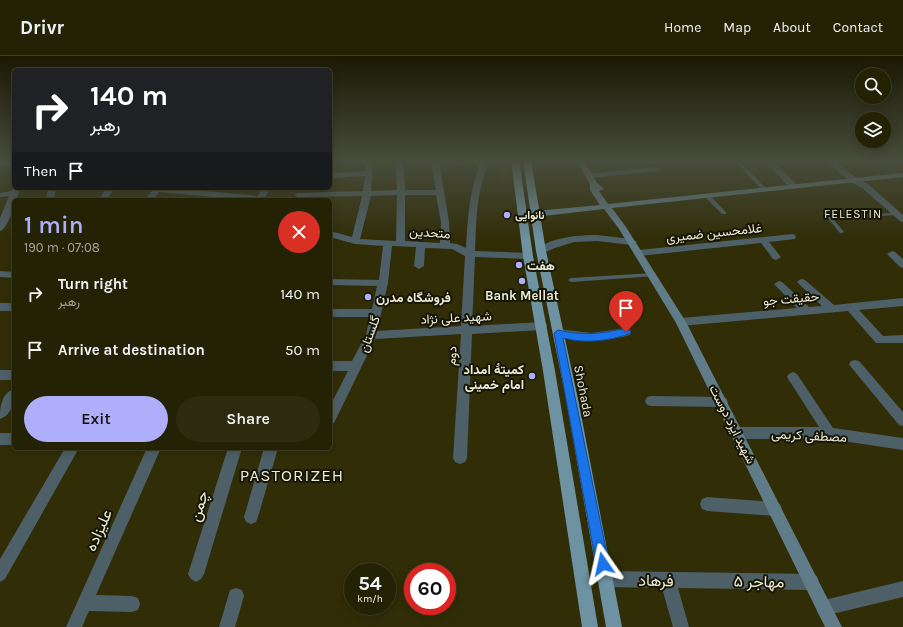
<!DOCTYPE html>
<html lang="en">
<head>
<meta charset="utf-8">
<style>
  body { margin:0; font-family:Karla,Vazirmatn,sans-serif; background:#2c2a0f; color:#f1f3f6; height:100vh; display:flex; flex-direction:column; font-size:15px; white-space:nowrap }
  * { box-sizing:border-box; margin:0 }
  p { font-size:13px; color:#a3a49a }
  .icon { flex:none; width:22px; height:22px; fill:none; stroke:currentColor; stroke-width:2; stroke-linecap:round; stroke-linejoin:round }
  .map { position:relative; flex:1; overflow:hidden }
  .details { position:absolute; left:12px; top:142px; width:320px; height:252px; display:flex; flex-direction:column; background:#242205; border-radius:6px; box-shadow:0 2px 10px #0003,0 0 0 1px #413f27 }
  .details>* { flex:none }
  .top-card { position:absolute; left:12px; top:12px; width:320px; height:122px; border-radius:6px; box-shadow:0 2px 10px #0003,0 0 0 1px #413f27; background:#202124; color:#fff; overflow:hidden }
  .controls { position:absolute; left:855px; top:12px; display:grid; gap:8px }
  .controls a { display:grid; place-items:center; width:36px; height:36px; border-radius:50%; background:#242205; box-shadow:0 2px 10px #0003,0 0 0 1px #413f27; font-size:20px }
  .speed { position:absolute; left:344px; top:507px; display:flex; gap:8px; font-size:20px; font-weight:700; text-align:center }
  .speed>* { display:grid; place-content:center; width:52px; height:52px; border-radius:50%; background:#242205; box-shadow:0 2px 10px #0003,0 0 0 1px #413f27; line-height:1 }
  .speed small { font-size:10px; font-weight:400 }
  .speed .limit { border:6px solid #d22; background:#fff; color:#111 }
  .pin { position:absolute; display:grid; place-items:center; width:34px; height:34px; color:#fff; margin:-41px -17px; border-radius:50% 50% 50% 0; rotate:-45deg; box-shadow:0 0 4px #0007 }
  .pin .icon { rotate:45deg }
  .me { position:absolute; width:44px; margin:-22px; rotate:349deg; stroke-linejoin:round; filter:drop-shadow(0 0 3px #0008) }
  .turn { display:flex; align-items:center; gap:14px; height:84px; padding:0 12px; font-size:18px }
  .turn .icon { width:52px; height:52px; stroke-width:2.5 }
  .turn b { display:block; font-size:28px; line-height:34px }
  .then { display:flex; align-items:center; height:38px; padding:0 12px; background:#0003; gap:8px; font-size:15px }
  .round { display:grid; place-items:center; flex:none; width:42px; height:42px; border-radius:21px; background:#2c2a0f }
  .summary { display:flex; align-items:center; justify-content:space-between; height:68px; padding:0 12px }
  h1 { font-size:24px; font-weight:600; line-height:30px; color:#afaefa }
  .action { display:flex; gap:8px; margin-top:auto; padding:8px 12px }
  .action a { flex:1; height:46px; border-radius:24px; background:#afaefa; color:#111; font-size:16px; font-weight:600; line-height:46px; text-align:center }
  .action a+a { background:#2c2a0f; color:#f1f3f6 }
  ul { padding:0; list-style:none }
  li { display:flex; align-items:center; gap:12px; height:56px; padding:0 12px }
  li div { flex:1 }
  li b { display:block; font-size:15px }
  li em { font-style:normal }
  header { display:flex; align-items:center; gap:24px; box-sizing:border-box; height:56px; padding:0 20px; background:#242205; border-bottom:1px solid #413f27 }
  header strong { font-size:19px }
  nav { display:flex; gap:22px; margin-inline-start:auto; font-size:14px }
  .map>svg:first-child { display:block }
</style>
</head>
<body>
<header>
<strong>Drivr</strong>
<nav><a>Home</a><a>Map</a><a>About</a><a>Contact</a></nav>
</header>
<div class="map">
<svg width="903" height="571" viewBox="0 0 903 571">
  <rect width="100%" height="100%" fill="#302d07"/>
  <path fill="#3a3605" d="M499,105H510L511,125L500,124Z"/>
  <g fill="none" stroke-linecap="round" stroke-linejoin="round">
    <path fill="#4e6067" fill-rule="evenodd" d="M734,104H738L766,132V134H762Z
      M705,139H709L726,156V158H722L705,141Z
      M897,157H899V159L832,162L844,176L842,177H840L827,161V160L835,159Z
      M653,217L656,219L655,220L571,226L568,224L571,222Z"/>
    <path fill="#4e6067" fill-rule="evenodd" d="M330,104H337L335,117L366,115L367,107H373L371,135L397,134L395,104H403L405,134H436L431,104H439L449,166L450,187L457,188L466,192C467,173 468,154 472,135C474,125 479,115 479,104H487C487,115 482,124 480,135C476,155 476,175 475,195L528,197L533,200L528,203L475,201L472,270L542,266L546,267L547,270L546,273L542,274L472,278L467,402L465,406L460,408L455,406L453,402L461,278L375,283L334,367L330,368V350L348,315H330V305H352L366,279L370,261H330V253H372L377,230L330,229V223L379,224L383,190L355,188L330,181V175L352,181L362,140L298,141L294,139L298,137L363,135L365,120L334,122L333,126H330ZM397,139L396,185L360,183L371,140ZM405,139H436L441,166L440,187L405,185ZM392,190L416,191L414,210L419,213L424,210L425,192L452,193L465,200L461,270L377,275L388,227Z
      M455,104H463L464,107L460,109H457Z
      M764,104H772L796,128V132H790Z
      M825,104H834L855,121L868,128L903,159V166L900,165L862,132L849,125Z
      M0,106H14V110H0Z
      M656,111L660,113L659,115L589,122L585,120L589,118Z
      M14,131V132H21L16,144H14C14,152 8,172 0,175V162L9,140L0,141V137L12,135Z
      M48,132H56L54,144H46Z
      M107,132H115L106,144H98Z
      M154,132H172L258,140L262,132H270L264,144H245L159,136L153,144H145Z
      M792,178L795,179L796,181L795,183L769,186L781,201L776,204L773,203L761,187L639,200L634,197L639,194Z
      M597,179L632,183L637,186L632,189L597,185L574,186L555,192L541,198L536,195C548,181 580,179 597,179Z
      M892,195L895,196L903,203V212L900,211L887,198Z
      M0,215L14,216V222L0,221Z
      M802,223L805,224L834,249L903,242V250L859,254L883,280L903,279V287H876L848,255L681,270L677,269L676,266L677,263L681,262L797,252L776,230L774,228L779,225L782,226L809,251L822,250L799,228L797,226L799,224Z
      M0,247H14V255H0Z
      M626,272L630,273L631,276L630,279C605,286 579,287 554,280L553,277L554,274L558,273L592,277Z
      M855,304L859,305L903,356V370L899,369L851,311L849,308L851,305Z
      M0,314H14V324H0Z
      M793,316L797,318L833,372L903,382V394L829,383H738L733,381L732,377L733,373L738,371H819L787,321L789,318Z
      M14,333C14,344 13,359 0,363C0,352 1,337 14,333Z
      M651,340L722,341L726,342L728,346L726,350L722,351L651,350L647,349L645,345L647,341Z
      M0,377H14V389H0Z
      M65,392H79L5,523L0,526V503Z
      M147,392H161L96,539L132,540L138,542L140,548L138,554L132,556L89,555L82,571H66Z
      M228,392H242L204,518L201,523L196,526L191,523L188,518Z
      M264,392H278L258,461L256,466L251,468L246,466L244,461Z
      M707,441L775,446L780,448L782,453L780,458L775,460L707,455L702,453L700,448L702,443Z
      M605,515L811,518L817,520L819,526L817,532L811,534L678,532L689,571H673L662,532L605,531L600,528L597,523L600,518Z
      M903,525V541L824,560L818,558L816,552L818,546L824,544Z
      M236,532L242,534L244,540L235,571H219L230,534Z"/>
    <path fill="#607c88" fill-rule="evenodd" d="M576,104H584L597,127L604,133L599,135L608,148L903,117V121L612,152L626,171L686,266L842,571H825L676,267L619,173L604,153L535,161L531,158L535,155L600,149L590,134V128Z"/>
    <path fill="#6d92a1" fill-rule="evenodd" d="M511,104H519L533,200L555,315L598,571H582L543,315L523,200Z
      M523,104H531L546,195L578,343L622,571H606L566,343L536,195Z"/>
  </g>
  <linearGradient id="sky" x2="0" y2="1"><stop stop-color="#1a1904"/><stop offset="0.57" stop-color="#484c3c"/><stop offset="1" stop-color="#484c3c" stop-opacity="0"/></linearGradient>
  <rect width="903" height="184" fill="url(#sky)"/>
  <path fill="#1a73e8" stroke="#114b97" d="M626,272L631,276L629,278C607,285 586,288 563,282L609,508L607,512L603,514L598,512L596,508L554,277L558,274C582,280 602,278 626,272Z"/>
  <g fill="#afaefa" stroke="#161506" stroke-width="1.5">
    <circle cx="507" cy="159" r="4"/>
    <circle cx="519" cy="209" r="4"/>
    <circle cx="522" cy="225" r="4"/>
    <circle cx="368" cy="241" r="4"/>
    <circle cx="532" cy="320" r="4"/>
  </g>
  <g text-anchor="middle" stroke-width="4" stroke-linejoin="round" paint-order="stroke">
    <g font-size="11" font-weight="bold" fill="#ecebd6" stroke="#161506" text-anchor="start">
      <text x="515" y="163">نانوایی</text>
    </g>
    <g font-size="12" letter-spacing="1" fill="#ecebd6" stroke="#161506">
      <text x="853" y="162">FELESTIN</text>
    </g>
    <g font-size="13" fill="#ecebd6" stroke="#161506">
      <text transform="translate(430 176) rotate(4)" y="5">متحدین</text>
      <text transform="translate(714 176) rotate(-6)" y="5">غلامحسین ضمیری</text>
      <text transform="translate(791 242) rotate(-5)" y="5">حقیقت جو</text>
      <text transform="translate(456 261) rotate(-3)" y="5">شهید علی نژاد</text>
      <text transform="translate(369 278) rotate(-70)" y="5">گلستان</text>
      <text transform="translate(451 300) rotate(-87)" y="5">دوم</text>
      <text transform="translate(584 335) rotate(79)" y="5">Shohada</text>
      <text transform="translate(733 368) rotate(63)" y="5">شهید ایزد دوست</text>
      <text transform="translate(809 379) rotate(3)" y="5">مصطفی کریمی</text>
    </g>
    <g font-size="13" font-weight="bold" fill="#ecebd6" stroke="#161506" text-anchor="start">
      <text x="527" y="214">هفت</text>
      <text x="522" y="244" text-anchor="middle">Bank Mellat</text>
      <text x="376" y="246">فروشگاه مدرن</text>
      <text x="524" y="318" text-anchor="end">کمیتهٔ امداد<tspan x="524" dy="15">امام خمینی</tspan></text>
    </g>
    <g font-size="16" fill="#ecebd6" stroke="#161506">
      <text transform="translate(198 450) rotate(-73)" y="6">چمن</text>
      <text transform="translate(98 474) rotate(-66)" y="6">علیزاده</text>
      <text transform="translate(656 524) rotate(1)" y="6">فرهاد</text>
      <text transform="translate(759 525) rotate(1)" y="6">مهاجر ۵</text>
    </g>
    <g font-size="17" letter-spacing="1" fill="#ecebd6" stroke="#161506">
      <text x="292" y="425">PASTORIZEH</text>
    </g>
  </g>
</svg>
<div class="controls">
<a><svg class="icon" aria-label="search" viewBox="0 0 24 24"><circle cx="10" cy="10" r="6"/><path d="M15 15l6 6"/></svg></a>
<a><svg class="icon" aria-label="layers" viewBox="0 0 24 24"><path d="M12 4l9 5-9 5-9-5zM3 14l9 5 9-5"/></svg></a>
</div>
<div class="speed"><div>54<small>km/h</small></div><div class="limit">60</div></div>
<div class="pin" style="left:626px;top:276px;background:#d93025"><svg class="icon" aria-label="arrive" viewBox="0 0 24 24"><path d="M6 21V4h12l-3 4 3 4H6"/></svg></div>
<svg class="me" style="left:603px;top:508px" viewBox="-20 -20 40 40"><path d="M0-17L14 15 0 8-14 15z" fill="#1a73e8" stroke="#fff" stroke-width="4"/></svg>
<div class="top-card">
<div class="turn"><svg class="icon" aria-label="right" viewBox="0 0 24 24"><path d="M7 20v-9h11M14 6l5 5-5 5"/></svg><div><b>140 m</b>رهبر</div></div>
<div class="then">Then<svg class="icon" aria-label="arrive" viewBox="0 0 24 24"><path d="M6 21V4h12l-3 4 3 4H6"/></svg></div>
</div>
<section class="details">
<div class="summary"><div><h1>1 min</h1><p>190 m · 07:08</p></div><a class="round" style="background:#d93025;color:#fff"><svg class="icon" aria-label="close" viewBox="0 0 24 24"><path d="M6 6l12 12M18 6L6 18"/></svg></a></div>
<ul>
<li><svg class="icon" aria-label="right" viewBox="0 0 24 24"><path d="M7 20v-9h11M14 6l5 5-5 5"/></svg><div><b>Turn right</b><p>رهبر</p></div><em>140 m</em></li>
<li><svg class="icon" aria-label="arrive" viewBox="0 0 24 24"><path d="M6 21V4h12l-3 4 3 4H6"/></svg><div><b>Arrive at destination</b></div><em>50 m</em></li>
</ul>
<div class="action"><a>Exit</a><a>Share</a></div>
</section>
</div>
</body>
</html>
